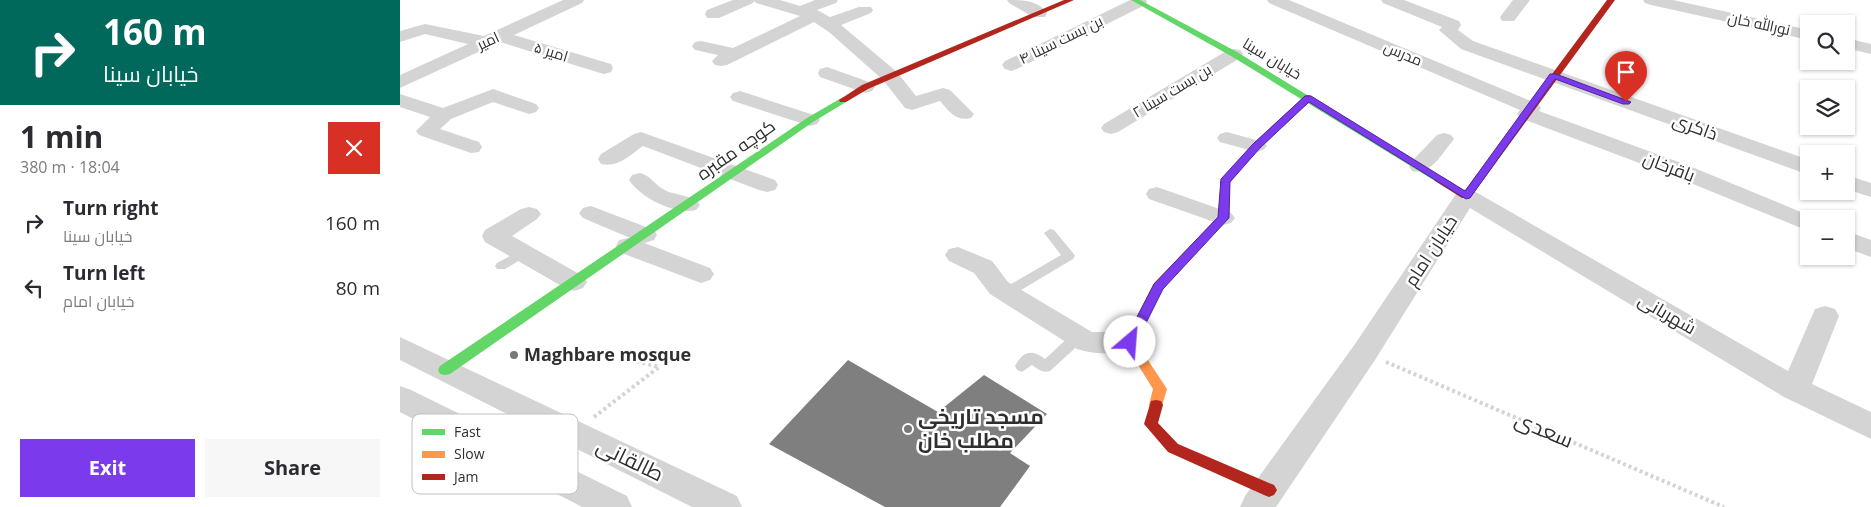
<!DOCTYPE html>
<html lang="en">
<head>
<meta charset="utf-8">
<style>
  body { margin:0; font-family:"Open Sans",Cairo,sans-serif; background:#f7f7f7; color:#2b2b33; height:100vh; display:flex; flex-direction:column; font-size:19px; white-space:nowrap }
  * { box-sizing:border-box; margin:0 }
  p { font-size:16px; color:#7c7c81 }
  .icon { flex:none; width:28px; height:28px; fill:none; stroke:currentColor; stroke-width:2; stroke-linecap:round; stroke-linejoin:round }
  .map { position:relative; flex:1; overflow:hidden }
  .details { display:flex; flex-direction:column; background:#fff; width:400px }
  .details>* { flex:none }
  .hud { background:#00695c; color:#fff; overflow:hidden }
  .controls { position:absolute; left:1400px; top:15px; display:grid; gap:10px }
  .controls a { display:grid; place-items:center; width:55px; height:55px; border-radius:0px; background:#fff; box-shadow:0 1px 4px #0004; font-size:25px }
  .pin { position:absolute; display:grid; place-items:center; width:42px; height:42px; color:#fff; margin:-51px -21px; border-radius:50% 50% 50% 0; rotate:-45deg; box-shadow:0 0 5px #0007 }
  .pin .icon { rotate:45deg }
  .me { position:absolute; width:55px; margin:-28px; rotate:27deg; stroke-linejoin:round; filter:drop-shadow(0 0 4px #0008) }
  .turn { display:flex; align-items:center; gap:18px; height:105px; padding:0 20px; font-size:22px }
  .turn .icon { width:65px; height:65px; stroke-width:2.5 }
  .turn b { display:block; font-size:35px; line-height:42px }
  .round { display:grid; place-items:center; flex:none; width:52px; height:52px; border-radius:0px; background:#f7f7f7 }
  .headline { display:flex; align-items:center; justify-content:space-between; height:85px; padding:0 20px }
  h1 { font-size:30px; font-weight:700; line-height:38px }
  .action { display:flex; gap:10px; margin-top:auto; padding:10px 20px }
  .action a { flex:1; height:58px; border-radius:0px; background:#7c3aed; color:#fff; font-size:20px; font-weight:700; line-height:58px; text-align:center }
  .action a+a { background:#f7f7f7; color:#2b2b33 }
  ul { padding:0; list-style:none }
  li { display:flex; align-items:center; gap:15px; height:65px; padding:0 20px }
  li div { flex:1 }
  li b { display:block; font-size:19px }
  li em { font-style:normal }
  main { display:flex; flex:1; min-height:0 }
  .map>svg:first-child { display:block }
</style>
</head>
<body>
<main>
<section class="details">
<div class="hud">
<div class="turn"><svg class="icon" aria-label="right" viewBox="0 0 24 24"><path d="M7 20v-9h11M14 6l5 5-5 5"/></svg><div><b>160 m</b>خیابان سینا</div></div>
</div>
<div class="headline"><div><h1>1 min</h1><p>380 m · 18:04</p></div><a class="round" style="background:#d93025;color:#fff"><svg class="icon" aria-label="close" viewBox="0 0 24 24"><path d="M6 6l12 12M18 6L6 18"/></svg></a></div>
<ul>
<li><svg class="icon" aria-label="right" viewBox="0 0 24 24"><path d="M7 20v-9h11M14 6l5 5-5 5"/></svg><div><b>Turn right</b><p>خیابان سینا</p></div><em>160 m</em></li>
<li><svg class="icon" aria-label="left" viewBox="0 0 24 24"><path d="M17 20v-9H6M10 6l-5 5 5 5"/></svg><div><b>Turn left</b><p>خیابان امام</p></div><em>80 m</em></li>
</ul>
<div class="action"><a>Exit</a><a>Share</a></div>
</section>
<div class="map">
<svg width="1471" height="507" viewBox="0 0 1471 507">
  <rect width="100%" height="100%" fill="#fff"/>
  <path fill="#7f7f7f" d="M448,360L538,412L584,375L647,414L610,453L630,466L600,507H485L369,444Z"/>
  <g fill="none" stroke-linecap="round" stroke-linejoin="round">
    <path stroke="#d4d4d4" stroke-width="4" stroke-dasharray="3 3" stroke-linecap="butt" d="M986,362L1324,507
      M194,417L259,367L220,357"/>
    <path fill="#d4d4d4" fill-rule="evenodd" d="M650,229L654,230L673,253L675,256L673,259L611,296H601L599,293L601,290L661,255L644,233Z
      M123,249L127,250L129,253L127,256L105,269H97L95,266L97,263Z
      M678,332L683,333L685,337L683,341L650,371C642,373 639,370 632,365L622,372L617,370L615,366C623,351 632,349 645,359L673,333Z"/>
    <path fill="#d4d4d4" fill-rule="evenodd" d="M163,0H184L182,3L114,35L211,64L213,68L211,72L204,74L197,72L100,42L0,88V75L68,44L25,34L0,42V31L25,24L84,36Z
      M333,0H380L400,6L415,0H438L436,3L417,10L430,17L459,7H471L473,10L471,13L441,25L497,72L516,96L543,88L550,90L574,114L571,118C556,122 549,111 540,101L512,110L505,108L483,80L429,32L414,22L327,65L321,66L315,65L312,61L318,55L295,50L292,46L295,42L301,41L333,48L400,16L356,3L354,1L353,3L319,18H307L305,14L307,10Z
      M607,0C621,0 638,0 647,13L645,17H633L609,3Z
      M730,0H746L747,2L745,5L617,69L611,71L605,69L602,65L605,61Z
      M867,0H889L1138,104L1141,108L1139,111L1287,165L1418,219H1409V230L1401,228L1271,175L1120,118L1117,114L1120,110L869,3Z
      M981,0H1004L1059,21L1061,25L1058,30L1073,41L1409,160V175L1061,49L1039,30L1042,27L983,3Z
      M1113,0H1130L1114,21H1102L1100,17Z
      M1243,0H1273L1409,30V40L1251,5L1245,3Z
      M1446,38L1471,44V54L1446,48Z
      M834,49L840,50L843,54L840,58L718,132L711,134L704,132L701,128L704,124L828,50Z
      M427,67L472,83L475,87L472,91L465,93L420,77L418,73L420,69Z
      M93,89L136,104L139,108L136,112L129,114L93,102L51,119L40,129L79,142L82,147L79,152L71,153L19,135L16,131L30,117L0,107V94L43,108Z
      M340,91L417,116L420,120L417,124L410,126L333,101L330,97L333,93Z
      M241,132L375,180L378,185L375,190L367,192L359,190L243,146C230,155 218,168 201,164L198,159L201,154L234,134Z
      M827,132L863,142L867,146L863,150L856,152L820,142L817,138L820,134Z
      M1044,133L1051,135L1054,139L1051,143C1040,156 1031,175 1012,171L1009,166L1012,161L1037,135Z
      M240,173C251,176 254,184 263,189C274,196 292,194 300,205L296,210C275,215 241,198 229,180L232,175Z
      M1446,175L1471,183V197L1446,189Z
      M757,187L831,213L835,218L831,223L823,225L749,199L746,194L749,189Z
      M1066,189L1074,191L1388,371L1415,309L1425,306L1435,309L1439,316L1412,384L1471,412V439L1384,397L1070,208L975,360L876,507H840L845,496L955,344L1058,191Z
      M191,206L254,230L257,235L254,240L245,243L239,241L310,268L314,274L310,280L301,283L219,252L216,246L219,240L228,238L235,240L183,218L179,213L183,208Z
      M129,207L137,209L141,214L137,219L112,236L183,276L187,282L183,288L174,291L165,288L85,242L82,236L85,230L121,209Z
      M1446,231L1471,240V257L1446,248Z
      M558,247L592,261L608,282L692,332H730L740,335L744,342L740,349C722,355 695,355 677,349L590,294L574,273L549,261L545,255L549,249Z
      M0,337L337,496L342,507H292L0,360Z
      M0,386L11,390L227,496L232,507H182L0,412Z"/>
    <path fill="#63d668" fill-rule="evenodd" d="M731,0H740L837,52L1044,179L1039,182L1035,181L831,56Z
      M443,97L446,98V102L413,122L50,374L45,375L40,374L38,370L40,366L407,118Z"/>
    <path fill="#ff974d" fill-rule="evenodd" d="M825,187L830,190L828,218L763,288L736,342L767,389L761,409L756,410L751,409L749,405L753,389L724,342L754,283L818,217L820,190Z"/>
    <path fill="#b3261e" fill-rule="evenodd" d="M664,0H674L468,89L446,102H440L439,100L462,85Z
      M1207,0H1215L1070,198H1062L1035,181L1034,179L1035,177H1043L1065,191Z
      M908,95L911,96V100L859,148L830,182L829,192H821L820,182L853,144L905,96Z
      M756,400L761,401L763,405L758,423L778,444L874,485L877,490L874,495L869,497L864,495L768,452L744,424L751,401Z"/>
  </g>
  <path fill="#7c3aed" stroke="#51269a" d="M1150,74H1156L1231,102L1229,104H1223L1155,79L1070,198L1066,199L909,102L860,148L830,182L829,218L763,289L735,345H726L724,342L754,284L818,217L821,179L853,144L905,96H911L1065,191Z"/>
  <g fill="#787878" stroke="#fff" stroke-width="2">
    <circle cx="114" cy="355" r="5"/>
    <circle cx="508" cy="429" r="5"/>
  </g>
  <g text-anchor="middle" stroke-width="5" stroke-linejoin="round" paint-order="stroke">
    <g font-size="15" fill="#2f2f2f" stroke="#fff">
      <text transform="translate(1359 24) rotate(12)" y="5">نورالله خان</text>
      <text transform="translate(661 40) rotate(-26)" y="5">بن بست سینا ۴</text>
      <text transform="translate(88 41) rotate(-25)" y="5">امیر</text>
      <text transform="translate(151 52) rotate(17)" y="5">امیر ۵</text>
      <text transform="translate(1003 54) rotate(23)" y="5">مدرس</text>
      <text transform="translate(872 59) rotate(31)" y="5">خیابان سینا</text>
      <text transform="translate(772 91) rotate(-31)" y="5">بن بست سینا ۲</text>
    </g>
    <g font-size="18" fill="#2f2f2f" stroke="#fff">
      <text transform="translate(1295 127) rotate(20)" y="6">ذاکری</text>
      <text transform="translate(336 150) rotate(-35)" y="6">کوچه مقبره</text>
      <text transform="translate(1269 167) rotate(21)" y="6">باقرخان</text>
      <text transform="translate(1031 251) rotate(-57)" y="6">خیابان امام</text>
      <text transform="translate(1267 314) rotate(30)" y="6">شهربانی</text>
    </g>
    <g font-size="18" font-weight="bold" fill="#2f2f2f" stroke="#fff" text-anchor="start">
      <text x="124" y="361">Maghbare mosque</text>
    </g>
    <g font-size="21" font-weight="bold" fill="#2f2f2f" stroke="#fff" text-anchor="start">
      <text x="518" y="424">مسجد تاریخی<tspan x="518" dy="24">مطلب خان</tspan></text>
    </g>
    <g font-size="21" fill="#2f2f2f" stroke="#fff">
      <text transform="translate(1144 430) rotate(23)" y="7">سعدی</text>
      <text transform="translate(230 460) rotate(26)" y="7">طالقانی</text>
    </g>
  </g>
  <rect x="12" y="414" width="166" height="80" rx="8" fill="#fff" stroke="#c1c1c1" stroke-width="1"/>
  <rect x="22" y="429" width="23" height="6" fill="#63d668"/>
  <rect x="22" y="451" width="23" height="7" fill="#ff974d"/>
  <rect x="22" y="474" width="23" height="6" fill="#b3261e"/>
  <g font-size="14" fill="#2f2f2f">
    <text x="54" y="437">Fast</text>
    <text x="54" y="459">Slow</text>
    <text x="54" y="482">Jam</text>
  </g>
</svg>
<div class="controls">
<a><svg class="icon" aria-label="search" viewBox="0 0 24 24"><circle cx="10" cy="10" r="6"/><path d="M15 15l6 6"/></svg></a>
<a><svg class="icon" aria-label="layers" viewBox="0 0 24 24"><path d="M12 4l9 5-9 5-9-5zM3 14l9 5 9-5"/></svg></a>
<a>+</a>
<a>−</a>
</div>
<div class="pin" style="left:1226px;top:102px;background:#d93025"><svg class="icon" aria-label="arrive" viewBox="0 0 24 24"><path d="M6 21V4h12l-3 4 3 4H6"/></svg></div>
<svg class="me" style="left:730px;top:342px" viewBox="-20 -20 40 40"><circle r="19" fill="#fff"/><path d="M0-13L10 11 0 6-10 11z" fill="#7c3aed"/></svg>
</div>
</main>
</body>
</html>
